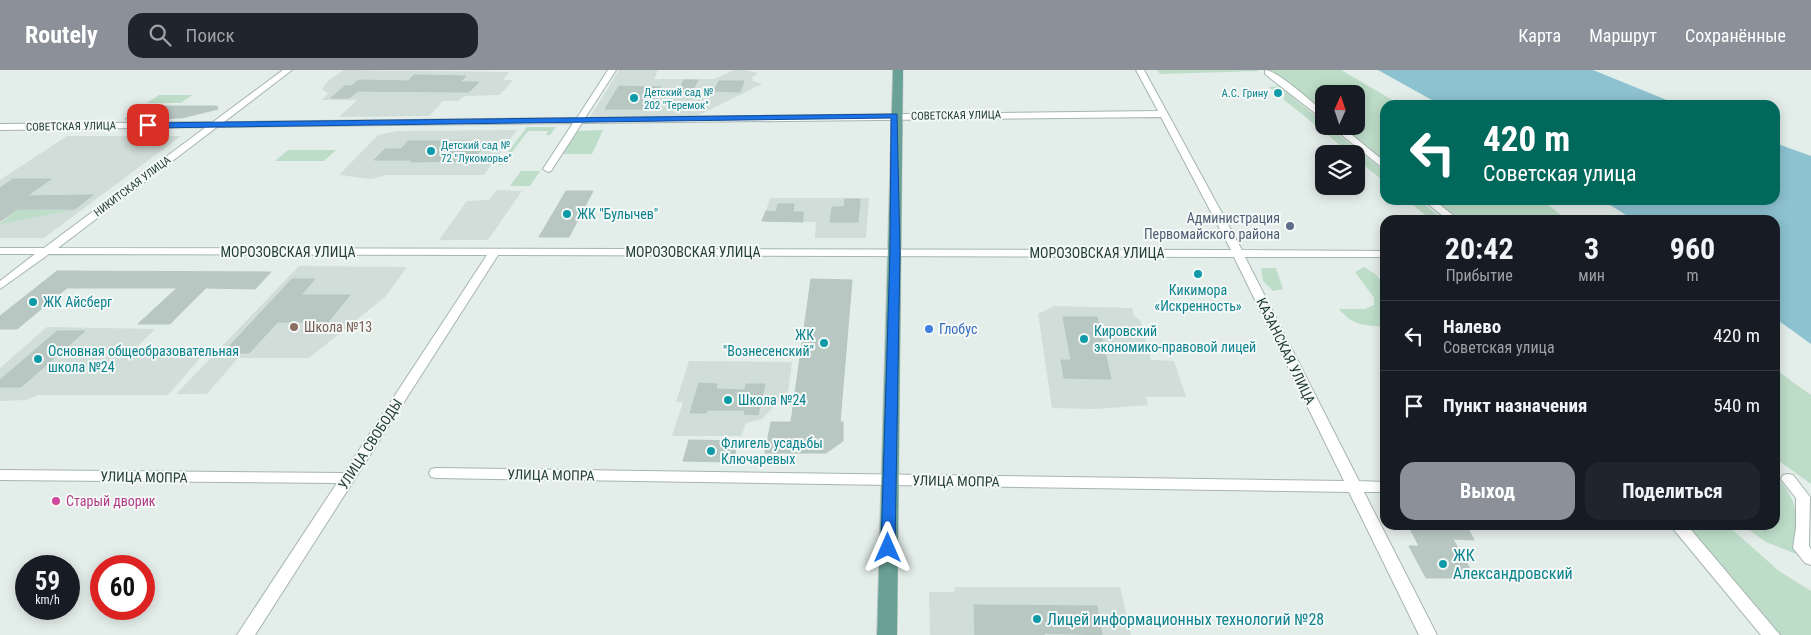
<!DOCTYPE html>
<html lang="ru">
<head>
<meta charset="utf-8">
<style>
  body { margin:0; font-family:"Roboto Condensed",sans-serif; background:#20242c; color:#f1f3f6; height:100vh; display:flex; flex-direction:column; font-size:19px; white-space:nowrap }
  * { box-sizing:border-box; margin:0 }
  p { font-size:16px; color:#9ea1a6 }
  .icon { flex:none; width:28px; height:28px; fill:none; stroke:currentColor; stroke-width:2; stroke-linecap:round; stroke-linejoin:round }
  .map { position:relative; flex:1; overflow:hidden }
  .details { position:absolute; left:1380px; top:145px; width:400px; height:315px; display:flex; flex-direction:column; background:#171b24; border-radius:15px; box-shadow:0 2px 12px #0003 }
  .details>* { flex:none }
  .top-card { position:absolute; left:1380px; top:30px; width:400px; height:105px; border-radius:15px; box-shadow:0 2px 12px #0003; background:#00695c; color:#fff; overflow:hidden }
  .needle { width:32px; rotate:3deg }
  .buttons { position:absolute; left:1315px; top:15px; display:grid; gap:10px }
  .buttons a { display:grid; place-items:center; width:50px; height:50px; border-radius:10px; background:#171b24; box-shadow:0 2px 12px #0003; font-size:25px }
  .speed { position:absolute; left:15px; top:485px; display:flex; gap:10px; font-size:25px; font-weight:700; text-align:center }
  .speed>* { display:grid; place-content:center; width:65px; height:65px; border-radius:50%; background:#171b24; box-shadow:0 2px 12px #0003; line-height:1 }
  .speed small { font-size:12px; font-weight:400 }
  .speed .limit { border:8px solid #d22; background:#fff; color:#111 }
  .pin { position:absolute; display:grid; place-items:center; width:42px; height:42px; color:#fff; margin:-21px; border-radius:10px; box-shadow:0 2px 8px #0006 }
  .me { position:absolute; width:55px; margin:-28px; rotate:0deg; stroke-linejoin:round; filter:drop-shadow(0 0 4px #0008) }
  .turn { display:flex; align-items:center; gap:18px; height:105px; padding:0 20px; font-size:22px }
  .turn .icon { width:65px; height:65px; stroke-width:2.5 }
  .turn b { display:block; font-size:35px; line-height:42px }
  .eta { display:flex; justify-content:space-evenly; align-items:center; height:85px; text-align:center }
  .eta b { font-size:30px; font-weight:700; line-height:35px }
  .primary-button { display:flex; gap:10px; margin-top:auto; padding:10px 20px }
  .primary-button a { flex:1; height:58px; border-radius:15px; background:#8c9099; color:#fff; font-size:20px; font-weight:700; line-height:58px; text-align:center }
  .primary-button a+a { background:#20242c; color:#f1f3f6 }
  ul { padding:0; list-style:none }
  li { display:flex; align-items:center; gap:15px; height:70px; padding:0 20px; border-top:1px solid #363941 }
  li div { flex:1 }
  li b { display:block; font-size:19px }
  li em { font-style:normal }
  header { display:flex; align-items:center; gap:30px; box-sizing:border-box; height:70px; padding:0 25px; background:#8c9099; color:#fff }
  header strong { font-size:24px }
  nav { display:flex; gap:28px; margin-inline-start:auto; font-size:18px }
  .search { width:350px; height:45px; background:#20242c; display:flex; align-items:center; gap:12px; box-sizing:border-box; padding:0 18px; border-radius:15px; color:#9ea1a6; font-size:19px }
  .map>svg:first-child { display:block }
</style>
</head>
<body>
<header>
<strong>Routely</strong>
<div class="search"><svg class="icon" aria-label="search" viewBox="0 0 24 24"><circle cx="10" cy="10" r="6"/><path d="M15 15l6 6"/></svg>Поиск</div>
<nav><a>Карта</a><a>Маршрут</a><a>Сохранённые</a></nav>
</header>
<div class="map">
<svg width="1811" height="565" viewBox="0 0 1811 565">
  <rect width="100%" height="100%" fill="#e3ede9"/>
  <path fill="#d1ddd8" d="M344,0L509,2L503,10H513L500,25L465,26L458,31H443L429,46L339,47L357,30H322L328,23L322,19L329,10Z
    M619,0H658L654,9H714L734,0H744L758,3L752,7L753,11L762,14L697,46L590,47Z
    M517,60L484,105H387L371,109L339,105L378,65L398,61Z
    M67,66H181L44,168H0V110Z
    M497,120L522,121L488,170H439L467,131L489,130Z
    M770,128H869L866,168H815L816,152L763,151Z
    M299,196L407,197L385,227L309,288H238L207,324H176Z
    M1054,236L1132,238L1134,246L1140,250L1151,290L1174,291L1186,327H1146L1148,335L1096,339L1052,338L1038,244Z
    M47,257L155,259L129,285L202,286L168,325H39L26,330L0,331V298Z
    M689,291L792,292L788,322L762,349L746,353L741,366H672L683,332H676Z
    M955,517H1120L1131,565H930L929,522H954Z"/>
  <path fill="#bdddc8" d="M1157,0H1258L1259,1L1160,4Z
    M1270,0H1341L1401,35H1385V92L1340,56H1356V24H1324V43Z
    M1279,16L1324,53L1325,56L1318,57L1283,29L1285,25L1284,23L1274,21L1269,17Z
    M159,25H192L181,33H147Z
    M527,57H556L550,65H546L548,61H528L502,95H498Z
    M1332,59L1385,102V108H1380L1356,89V84H1350L1322,60Z
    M603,60L592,84H563L577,61Z
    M288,80H336L324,91H275Z
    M521,101H540L530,116H510Z
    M1407,130H1419L1444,150H1431Z
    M1432,130H1542L1567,150H1464L1459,147H1453Z
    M18,140H72L0,154Z
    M1364,197L1375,204L1385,214V257C1364,255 1353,256 1339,239H1365L1374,235V228L1355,202Z
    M1261,198H1276L1283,219L1273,221L1263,211Z
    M1775,299L1811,325V414L1775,388Z
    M1775,405C1786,416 1795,431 1797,447C1799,465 1787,464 1799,485L1766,472L1742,455H1775Z
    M1686,455H1727L1779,501L1811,521V565H1781Z"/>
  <path fill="#8dc2d0" d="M1378,0H1593L1679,35H1441Z
    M1775,73L1811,86V274L1775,248V150H1634L1602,130H1775Z"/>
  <path fill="#b9c7c2" stroke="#b6c6c0" d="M414,5L466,6L460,12H479L469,22L358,21L349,28H331L345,16H351L359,10L408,11Z
    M684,10H698L692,22H679Z
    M719,11H744L740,22L714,21Z
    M619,16L661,17L648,39H605Z
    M145,36H217L218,39L182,48L125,49Z
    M408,71H470L464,79H481L472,91L410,92L412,90H374L385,79H401Z
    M13,109H51L27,126L93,125L75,139H18L0,151V118Z
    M566,121H593L569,167H539Z
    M845,129H860L858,152H830L832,137H844Z
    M778,134H794L793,142H803V152L762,151L766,141L776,142Z
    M57,201L271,202L255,219L206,218L170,254H138L177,218H67L17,259H0V246Z
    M292,209H315L301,225H350L328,252H278L249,283H223Z
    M811,209L852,210L840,352H843V371L826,383H765L771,352H791Z
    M1063,247H1097L1111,309L1064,308L1061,290H1071Z
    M57,261H85L21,317H0V310Z
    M699,313L717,314L716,319L745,320L746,314H765L758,345L744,344L745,340H707L706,343H690Z
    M689,370L738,371L733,392L683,391Z
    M1408,455H1466L1474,470L1453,469L1475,508H1426L1409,476H1419Z
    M974,535L1097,536L1102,565L1044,563V565H975Z"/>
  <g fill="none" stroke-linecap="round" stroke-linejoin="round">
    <g stroke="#a6b5b0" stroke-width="2">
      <path id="street" d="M283,0H292L224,52L577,48L608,0H616L585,48L1158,41L1136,0H1144L1242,180L1385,181V187H1245L1359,411L1385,412V422H1364L1437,565H1419L1349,422L436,408L431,407L429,403L431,399L436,398L1344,411L1234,187L498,185L255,565H237L337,413L0,410V400L344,403L487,185L49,184L0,219V211L35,184H0V178H44L206,57L0,60V54L213,52ZM1161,47L1231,180L58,178L217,57L573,53L543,99L548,102L551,101L582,53Z
        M1265,0C1277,0 1313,33 1324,42V50L1265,4Z
        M1331,56H1341L1385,92V100Z
        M1423,130H1434L1459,150H1448Z
        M1788,404L1793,405L1810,427L1809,476L1811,479V495L1805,493L1793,478L1796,457V428L1781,409L1783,405Z
        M1670,455H1687L1780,565H1761Z"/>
    </g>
    <g stroke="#c1c9c7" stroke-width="1">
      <path id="primary" d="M893,0H903L897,565H877Z"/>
    </g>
    <use href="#street" fill="#fff" fill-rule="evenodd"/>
    <use href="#primary" fill="#69a196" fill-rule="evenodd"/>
  </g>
  <path fill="#1a73e8" stroke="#114b97" d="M897,44L900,182L895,478L893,482H883L881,478L890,182L891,48L148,58L144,55L148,53Z"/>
  <g fill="#0f9aa8" stroke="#f4f9f7" stroke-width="2">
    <circle cx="1278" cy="23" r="5"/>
    <circle cx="634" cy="28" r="5"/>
    <circle cx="431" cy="81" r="5"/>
    <circle cx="567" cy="144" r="5"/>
    <circle cx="1198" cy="204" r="5"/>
    <circle cx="33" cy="232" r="5"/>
    <circle cx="1084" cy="269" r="5"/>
    <circle cx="824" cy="273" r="5"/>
    <circle cx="38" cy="289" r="5"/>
    <circle cx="728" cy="330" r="5"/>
    <circle cx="711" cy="381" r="5"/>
    <circle cx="1443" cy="494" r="5"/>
    <circle cx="1037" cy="549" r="5"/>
  </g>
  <circle fill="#5c6f8a" stroke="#f4f9f7" stroke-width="2" cx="1290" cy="156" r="5"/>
  <circle fill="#8d6e63" stroke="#f4f9f7" stroke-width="2" cx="294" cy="257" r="5"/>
  <circle fill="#3f7fe0" stroke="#f4f9f7" stroke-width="2" cx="929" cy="259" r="5"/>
  <circle fill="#d1479c" stroke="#f4f9f7" stroke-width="2" cx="56" cy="431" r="5"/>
  <g text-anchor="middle" stroke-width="4" stroke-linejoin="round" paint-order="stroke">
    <g font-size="11" fill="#0d838f" stroke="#f4f9f7" text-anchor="start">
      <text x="644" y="26">Детский сад №<tspan x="644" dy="13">202 "Теремок"</tspan></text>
      <text x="1268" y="27" text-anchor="end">А.С. Грину</text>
      <text x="441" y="79">Детский сад №<tspan x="441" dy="13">72 "Лукоморье"</tspan></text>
    </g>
    <g font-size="11" fill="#233e38" stroke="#f4f9f7">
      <text transform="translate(956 45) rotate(-1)" y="4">СОВЕТСКАЯ УЛИЦА</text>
      <text transform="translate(71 56) rotate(-1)" y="4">СОВЕТСКАЯ УЛИЦА</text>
      <text transform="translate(132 116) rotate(-37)" y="4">НИКИТСКАЯ УЛИЦА</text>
    </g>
    <g font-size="14" fill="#0d838f" stroke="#f4f9f7" text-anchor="start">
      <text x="577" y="149">ЖК "Булычев"</text>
      <text x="1198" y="225" text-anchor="middle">Кикимора<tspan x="1198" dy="16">«Искренность»</tspan></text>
      <text x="43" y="237">ЖК Айсберг</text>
      <text x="1094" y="266">Кировский<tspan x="1094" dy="16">экономико-правовой лицей</tspan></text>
      <text x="814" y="270" text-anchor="end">ЖК<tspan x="814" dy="16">"Вознесенский"</tspan></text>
      <text x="48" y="286">Основная общеобразовательная<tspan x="48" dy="16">школа №24</tspan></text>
      <text x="738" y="335">Школа №24</text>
      <text x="721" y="378">Флигель усадьбы<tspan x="721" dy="16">Ключаревых</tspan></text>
    </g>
    <g font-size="14" fill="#4e5e75" stroke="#f4f9f7" text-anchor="end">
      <text x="1280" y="153">Администрация<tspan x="1280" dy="16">Первомайского района</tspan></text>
    </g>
    <g font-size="14" fill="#233e38" stroke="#f4f9f7">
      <text x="288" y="187">МОРОЗОВСКАЯ УЛИЦА</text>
      <text x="693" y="187">МОРОЗОВСКАЯ УЛИЦА</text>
      <text x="1097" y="188">МОРОЗОВСКАЯ УЛИЦА</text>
      <text transform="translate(1286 281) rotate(64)" y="5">КАЗАНСКАЯ УЛИЦА</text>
      <text transform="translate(370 374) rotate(-57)" y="5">УЛИЦА СВОБОДЫ</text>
      <text transform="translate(551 405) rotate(1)" y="5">УЛИЦА МОПРА</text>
      <text transform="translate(144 407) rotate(1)" y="5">УЛИЦА МОПРА</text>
      <text transform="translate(956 411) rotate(1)" y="5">УЛИЦА МОПРА</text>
    </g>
    <g font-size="14" fill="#785e54" stroke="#f4f9f7" text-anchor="start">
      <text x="304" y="262">Школа №13</text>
    </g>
    <g font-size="14" fill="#366cbe" stroke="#f4f9f7" text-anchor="start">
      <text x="939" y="264">Глобус</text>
    </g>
    <g font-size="14" fill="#b23c85" stroke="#f4f9f7" text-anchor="start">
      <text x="66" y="436">Старый дворик</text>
    </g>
    <g font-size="16" fill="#0d838f" stroke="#f4f9f7" text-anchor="start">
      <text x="1453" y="491">ЖК<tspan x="1453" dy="18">Александровский</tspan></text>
      <text x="1047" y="555">Лицей информационных технологий №28</text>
    </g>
  </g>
</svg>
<div class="buttons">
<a><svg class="needle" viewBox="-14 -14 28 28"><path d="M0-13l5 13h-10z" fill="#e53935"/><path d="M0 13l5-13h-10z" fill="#9ea1a6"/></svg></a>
<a><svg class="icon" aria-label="layers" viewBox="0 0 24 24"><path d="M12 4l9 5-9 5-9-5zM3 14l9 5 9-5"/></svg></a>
</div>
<div class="speed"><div>59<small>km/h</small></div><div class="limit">60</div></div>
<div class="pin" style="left:148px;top:55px;background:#d93025"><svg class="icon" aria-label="arrive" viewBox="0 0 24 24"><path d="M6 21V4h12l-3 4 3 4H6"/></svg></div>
<svg class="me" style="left:888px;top:478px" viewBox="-20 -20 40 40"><path d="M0-17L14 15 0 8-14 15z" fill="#1a73e8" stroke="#fff" stroke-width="4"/></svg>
<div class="top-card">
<div class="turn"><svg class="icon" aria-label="left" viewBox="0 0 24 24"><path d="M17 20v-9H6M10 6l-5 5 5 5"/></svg><div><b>420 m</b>Советская улица</div></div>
</div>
<section class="details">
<div class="eta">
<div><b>20:42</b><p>Прибытие</p></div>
<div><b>3</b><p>мин</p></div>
<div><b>960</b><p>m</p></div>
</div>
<ul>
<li><svg class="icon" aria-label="left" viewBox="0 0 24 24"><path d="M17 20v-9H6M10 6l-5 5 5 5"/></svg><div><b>Налево</b><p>Советская улица</p></div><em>420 m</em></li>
<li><svg class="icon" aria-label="arrive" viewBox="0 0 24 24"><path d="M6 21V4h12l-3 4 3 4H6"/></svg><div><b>Пункт назначения</b></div><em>540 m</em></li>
</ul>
<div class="primary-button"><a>Выход</a><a>Поделиться</a></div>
</section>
</div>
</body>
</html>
